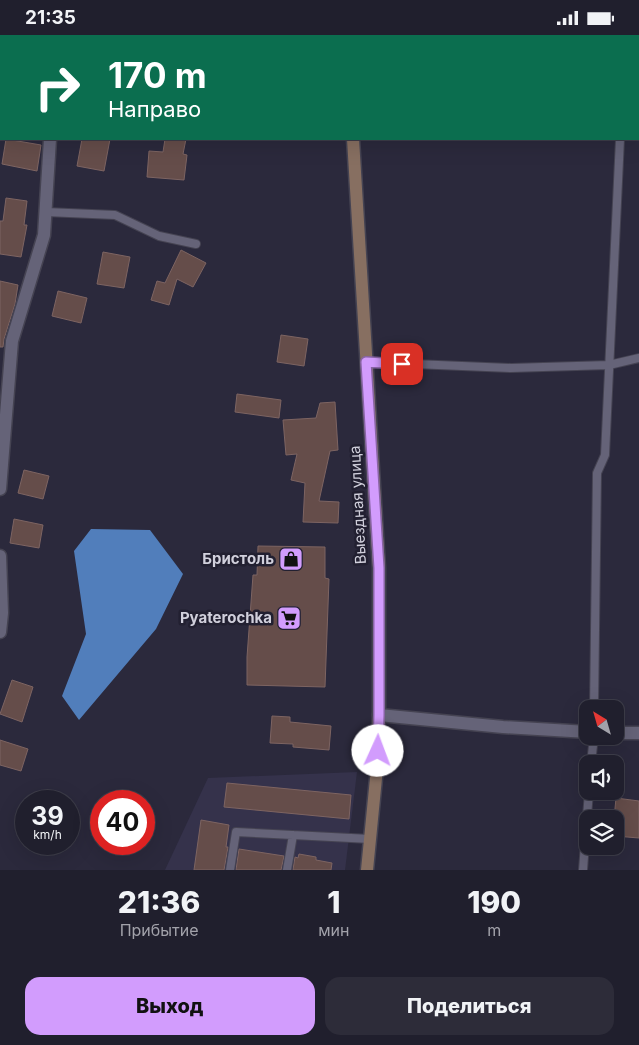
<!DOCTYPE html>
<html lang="ru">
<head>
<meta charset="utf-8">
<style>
  body { margin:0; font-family:Inter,sans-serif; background:#2d2c39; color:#f1f3f6; height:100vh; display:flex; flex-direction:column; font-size:19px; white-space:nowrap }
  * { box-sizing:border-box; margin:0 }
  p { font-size:16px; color:#a2a2aa }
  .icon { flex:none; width:28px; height:28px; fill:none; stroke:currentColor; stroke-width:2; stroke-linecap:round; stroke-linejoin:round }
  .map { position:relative; height:835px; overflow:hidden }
  .side { display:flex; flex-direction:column; background:#201f2d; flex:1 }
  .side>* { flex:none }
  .hud { position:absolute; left:0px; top:0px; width:640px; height:105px; box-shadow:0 5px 20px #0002,0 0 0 1px #3d3d49; background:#0b6e4f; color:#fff; overflow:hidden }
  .needle { width:32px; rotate:323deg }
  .tools { position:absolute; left:579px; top:665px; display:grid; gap:10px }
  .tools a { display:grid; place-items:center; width:45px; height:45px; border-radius:10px; background:#201f2d; box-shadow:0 5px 20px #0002,0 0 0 1px #3d3d49; font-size:25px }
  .speed { position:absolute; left:15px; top:755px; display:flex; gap:10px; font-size:25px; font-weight:700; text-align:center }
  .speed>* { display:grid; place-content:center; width:65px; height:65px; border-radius:50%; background:#201f2d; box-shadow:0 5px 20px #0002,0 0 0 1px #3d3d49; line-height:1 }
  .speed small { font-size:12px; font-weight:400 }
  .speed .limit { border:8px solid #d22; background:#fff; color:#111 }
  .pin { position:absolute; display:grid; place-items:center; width:42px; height:42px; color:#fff; margin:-21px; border-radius:10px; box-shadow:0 2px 8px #0006 }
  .me { position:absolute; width:55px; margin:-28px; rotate:2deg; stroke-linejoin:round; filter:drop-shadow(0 0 4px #0008) }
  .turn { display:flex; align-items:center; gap:18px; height:105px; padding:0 25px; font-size:22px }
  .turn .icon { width:65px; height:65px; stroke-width:2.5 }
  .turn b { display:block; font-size:35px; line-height:42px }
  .eta { display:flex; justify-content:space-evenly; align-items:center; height:85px; text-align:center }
  .eta b { font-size:30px; font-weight:800; line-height:35px }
  .cta { display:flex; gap:10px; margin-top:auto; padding:10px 25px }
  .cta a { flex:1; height:58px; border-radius:15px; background:#d29cfd; color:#111; font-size:20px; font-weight:800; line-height:58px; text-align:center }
  .cta a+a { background:#2d2c39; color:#f1f3f6 }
  .status { display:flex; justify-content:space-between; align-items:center; height:35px; padding:0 25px; background:#201f2d; direction:ltr }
  .status svg { height:14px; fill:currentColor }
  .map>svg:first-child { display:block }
</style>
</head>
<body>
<div class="status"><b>21:35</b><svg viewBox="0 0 49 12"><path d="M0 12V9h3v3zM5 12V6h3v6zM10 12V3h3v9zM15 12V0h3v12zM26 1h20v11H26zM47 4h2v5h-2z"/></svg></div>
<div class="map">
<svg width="639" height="835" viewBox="0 0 639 835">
  <rect width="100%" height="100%" fill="#2b293c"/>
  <path fill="#35324b" d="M357,737L345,835H165L208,743Z"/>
  <path fill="#517ebb" d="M91,494L150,495L183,539L156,594L79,685L62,661L86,599L74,516Z"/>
  <path fill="#654d4a" stroke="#7d6462" d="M6,104L41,110L37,136L2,129Z
    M82,104H110L104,136L77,131Z
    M165,104H186L183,119L187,120L184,145L147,142L149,116L163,117Z
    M6,163L27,166L24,190H27L21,222L0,219V186H3Z
    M181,215L206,228L193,252L177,244L169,270L151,265L157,246L165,248Z
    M103,217L130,222L124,253L97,249Z
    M0,246L18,250L15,269L4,304L3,312H0Z
    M58,256L87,263L81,288L52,281Z
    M281,300L308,304L304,331L277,327Z
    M237,359L281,365L279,383L235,377Z
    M335,367L338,415L330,416L319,466L339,467L338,488L303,487L305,448L291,445L297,419L286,420L283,385L316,383L320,368Z
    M24,435L49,441L43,464L18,458Z
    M14,484L43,490L39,513L10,508Z
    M258,511L325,512V543L329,544L325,652L247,650V622L253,540H257Z
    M12,645L33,652L22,687L0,679Z
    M272,681L290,682V687L331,691L329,715L293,712V709L270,708Z
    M0,705L28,714L21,736L0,730Z
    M227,748L351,760L349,784L224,772Z
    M616,763L639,766V803L615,801V784H614Z
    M201,785L229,790L226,812H228L224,835H194Z
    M239,814L284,821L281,835H236Z
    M299,819L316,822V825L332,828L331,835H293L295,822L298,823Z"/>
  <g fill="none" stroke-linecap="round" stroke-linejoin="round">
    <g stroke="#454352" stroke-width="10">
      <path id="lane" d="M46,177L115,180L159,201L196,209
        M366,327L511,333L609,330L639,323
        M594,674L597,438L605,420L620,104
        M591,729L594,701
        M230,835L236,797L370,804
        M287,835L293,800
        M583,835L589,756"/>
    </g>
    <g stroke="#454352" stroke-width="15">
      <path id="street" d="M55,1V0
        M0,454L12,306L44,200L50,104
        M0,521L2,578L0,597
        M379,680L503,692L588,697
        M615,698H639"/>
    </g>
    <g stroke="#454352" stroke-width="15">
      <path id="secondary" d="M348,0V1
        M353,104L379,533V680L377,733L367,835"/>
    </g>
    <use href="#lane" stroke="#656378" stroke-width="8"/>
    <use href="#street" stroke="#656378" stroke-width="12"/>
    <use href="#secondary" stroke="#876f61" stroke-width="12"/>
  </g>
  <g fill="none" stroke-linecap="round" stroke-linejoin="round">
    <g stroke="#8865a4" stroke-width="12">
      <path id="route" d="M378,716L379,680V533L366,327L402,329"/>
    </g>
    <use href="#route" stroke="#d29cfd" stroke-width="9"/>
  </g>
  <defs>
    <g id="shop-square" transform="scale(1.25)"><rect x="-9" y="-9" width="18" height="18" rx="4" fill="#d29cfd" stroke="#222031"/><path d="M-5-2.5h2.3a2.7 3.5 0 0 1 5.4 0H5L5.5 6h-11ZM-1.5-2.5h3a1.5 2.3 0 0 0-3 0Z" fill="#111"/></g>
    <g id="supermarket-square" transform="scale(1.25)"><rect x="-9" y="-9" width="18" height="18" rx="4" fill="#d29cfd" stroke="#222031"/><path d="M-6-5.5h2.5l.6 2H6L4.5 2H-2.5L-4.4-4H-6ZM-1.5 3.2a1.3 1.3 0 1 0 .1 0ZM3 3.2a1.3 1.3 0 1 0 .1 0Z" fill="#111"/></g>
  </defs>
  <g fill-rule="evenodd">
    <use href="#shop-square" x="291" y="524"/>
    <use href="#supermarket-square" x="289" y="583"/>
  </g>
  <g text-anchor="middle" stroke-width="5" stroke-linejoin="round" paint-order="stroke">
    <g font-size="15" fill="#d1d0dc" stroke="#222031">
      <text transform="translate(358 470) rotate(-93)" y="5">Выездная улица</text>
    </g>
    <g font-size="15" font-weight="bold" fill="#d1d0dc" stroke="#222031" text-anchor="end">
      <text x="274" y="529">Бристоль</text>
      <text x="272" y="588">Pyaterochka</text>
    </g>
  </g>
</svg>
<div class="tools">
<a><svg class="needle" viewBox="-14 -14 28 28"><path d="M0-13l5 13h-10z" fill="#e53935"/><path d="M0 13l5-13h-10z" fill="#a2a2aa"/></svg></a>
<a><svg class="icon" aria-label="sound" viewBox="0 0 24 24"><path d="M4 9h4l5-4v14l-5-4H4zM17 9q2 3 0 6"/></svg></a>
<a><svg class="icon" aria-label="layers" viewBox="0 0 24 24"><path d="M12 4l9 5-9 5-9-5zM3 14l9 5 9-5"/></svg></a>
</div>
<div class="speed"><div>39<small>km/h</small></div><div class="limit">40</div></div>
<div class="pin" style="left:402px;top:329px;background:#d93025"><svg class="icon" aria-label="arrive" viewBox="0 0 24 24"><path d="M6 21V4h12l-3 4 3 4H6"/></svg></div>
<svg class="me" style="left:378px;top:716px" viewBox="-20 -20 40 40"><circle r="19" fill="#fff"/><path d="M0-13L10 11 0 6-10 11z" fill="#d29cfd"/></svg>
<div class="hud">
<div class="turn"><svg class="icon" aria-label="right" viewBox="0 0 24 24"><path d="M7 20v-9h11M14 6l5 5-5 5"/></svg><div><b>170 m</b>Направо</div></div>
</div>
</div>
<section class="side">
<div class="eta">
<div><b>21:36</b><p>Прибытие</p></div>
<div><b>1</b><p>мин</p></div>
<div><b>190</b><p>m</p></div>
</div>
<div class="cta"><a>Выход</a><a>Поделиться</a></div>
</section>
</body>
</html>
